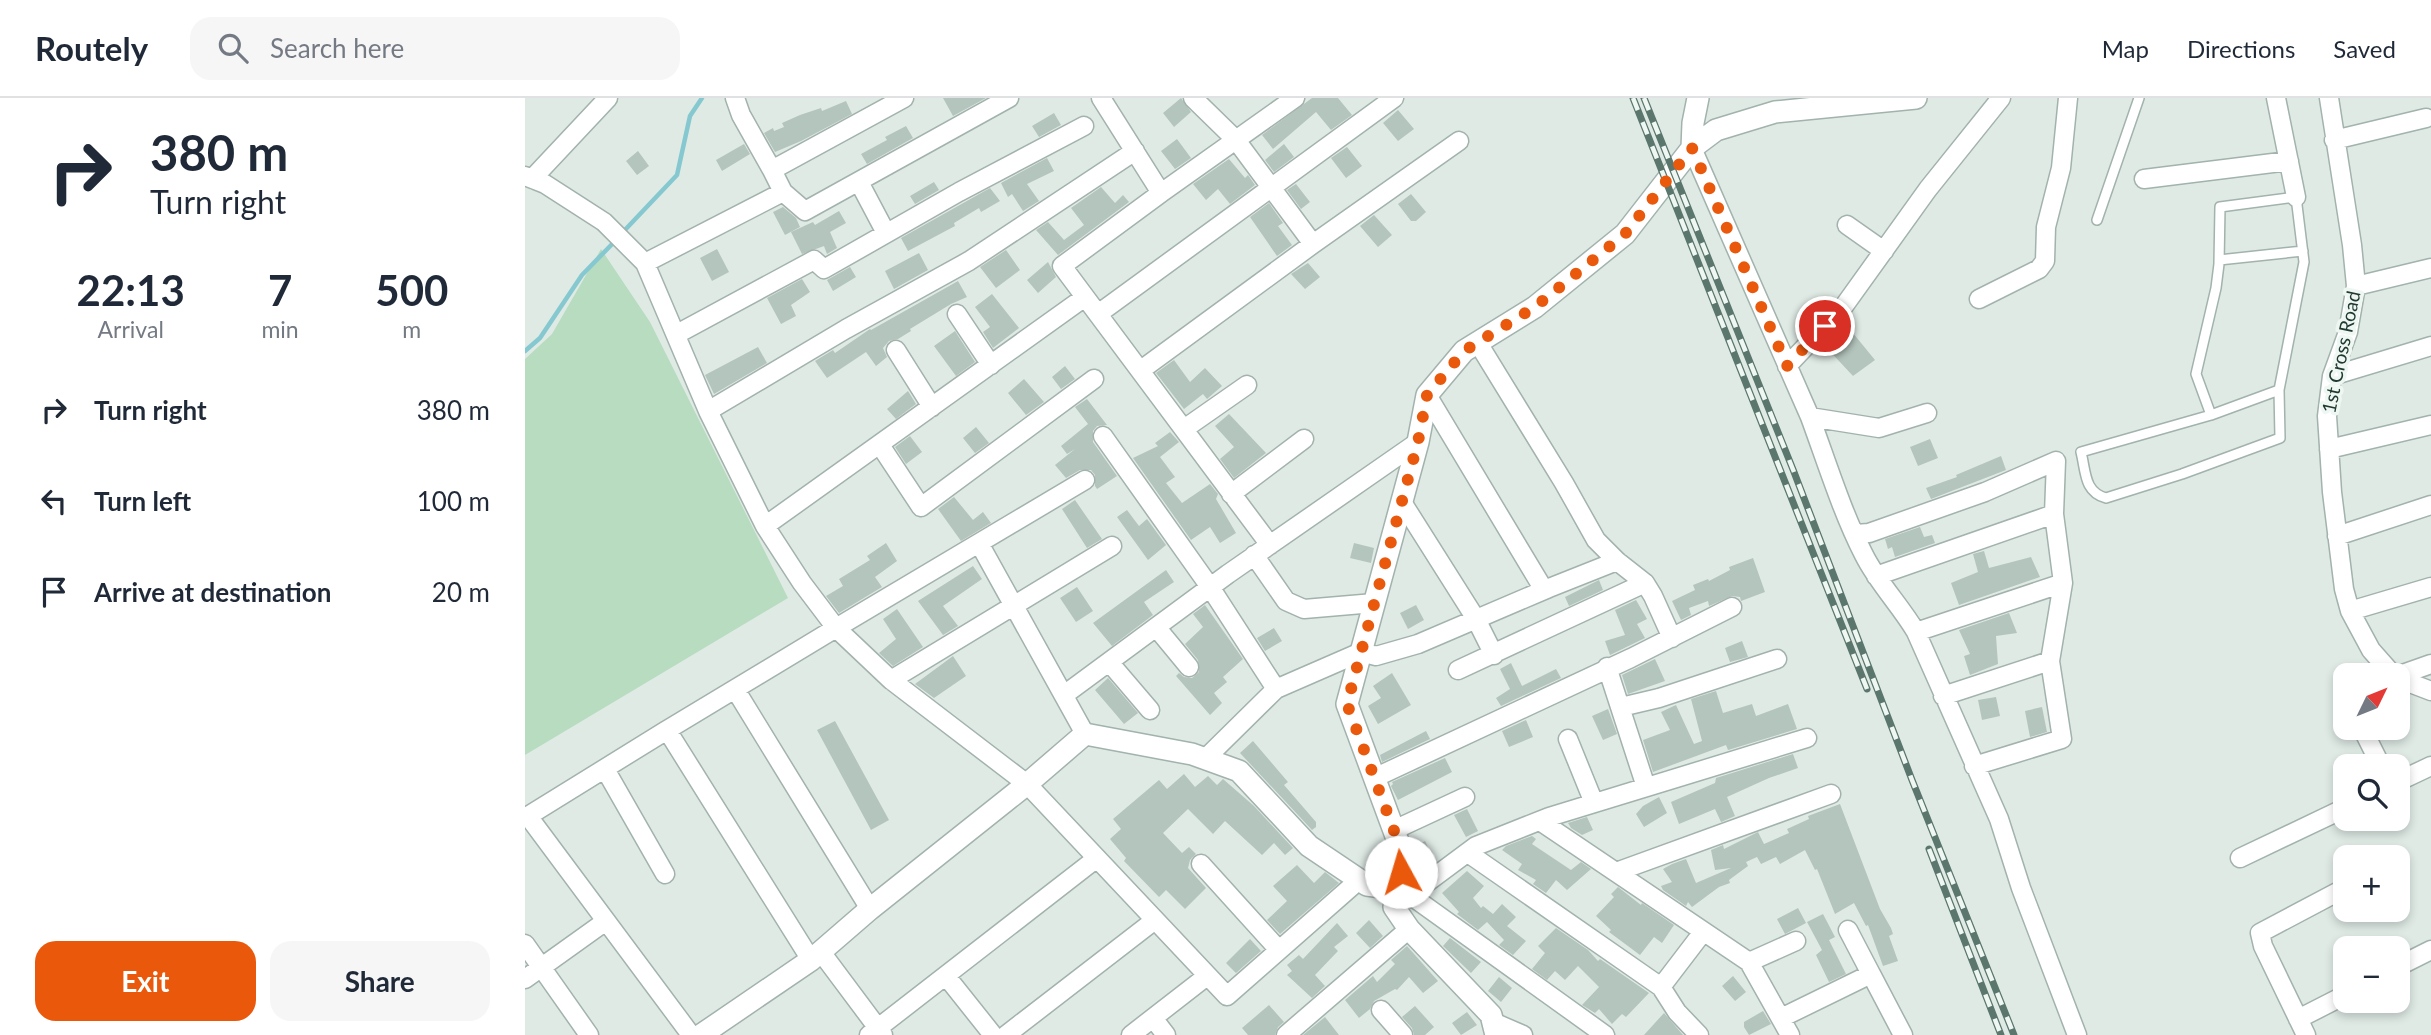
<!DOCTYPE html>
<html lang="en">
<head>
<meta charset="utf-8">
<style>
  body { margin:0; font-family:Lato,sans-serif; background:#f6f6f7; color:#1f2937; height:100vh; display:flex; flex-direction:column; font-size:26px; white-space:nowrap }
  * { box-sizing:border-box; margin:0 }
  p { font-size:23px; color:#747a83 }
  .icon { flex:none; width:38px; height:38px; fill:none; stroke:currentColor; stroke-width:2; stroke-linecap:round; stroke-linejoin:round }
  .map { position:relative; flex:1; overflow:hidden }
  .sheet { display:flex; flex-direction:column; background:#fff; width:525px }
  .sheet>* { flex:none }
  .hud { background:#fff; color:#1f2937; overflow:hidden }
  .needle { width:46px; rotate:47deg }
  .tools { position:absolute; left:1808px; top:565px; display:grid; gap:14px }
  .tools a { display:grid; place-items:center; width:77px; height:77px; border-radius:14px; background:#fff; box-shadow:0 4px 10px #0003; font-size:35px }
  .pin { position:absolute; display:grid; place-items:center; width:60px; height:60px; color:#fff; margin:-30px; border:4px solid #fff; border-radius:50%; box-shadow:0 2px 7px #0007 }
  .me { position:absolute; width:77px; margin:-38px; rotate:354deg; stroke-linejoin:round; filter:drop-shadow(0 0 5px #0008) }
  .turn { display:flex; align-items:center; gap:24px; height:147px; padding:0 35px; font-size:32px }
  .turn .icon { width:91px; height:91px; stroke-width:2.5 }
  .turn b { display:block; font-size:49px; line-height:60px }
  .eta { display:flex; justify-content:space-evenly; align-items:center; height:119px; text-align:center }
  .eta b { font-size:42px; font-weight:700; line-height:49px }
  .button { display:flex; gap:14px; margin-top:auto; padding:14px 35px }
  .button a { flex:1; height:80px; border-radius:21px; background:#ea580c; color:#fff; font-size:28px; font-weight:700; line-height:80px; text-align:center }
  .button a+a { background:#f6f6f7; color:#1f2937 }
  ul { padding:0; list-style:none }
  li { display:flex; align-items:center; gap:21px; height:91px; padding:0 35px }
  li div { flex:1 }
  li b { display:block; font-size:26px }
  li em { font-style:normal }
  header { display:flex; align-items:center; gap:42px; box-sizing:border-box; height:98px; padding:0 35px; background:#fff; border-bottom:2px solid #e0e1e3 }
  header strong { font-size:33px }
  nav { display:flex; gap:38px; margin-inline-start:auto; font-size:24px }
  .search { width:490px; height:63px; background:#f6f6f7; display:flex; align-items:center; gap:18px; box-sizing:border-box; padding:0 24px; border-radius:21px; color:#747a83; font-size:26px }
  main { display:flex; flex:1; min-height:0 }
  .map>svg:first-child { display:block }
</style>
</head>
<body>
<header>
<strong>Routely</strong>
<div class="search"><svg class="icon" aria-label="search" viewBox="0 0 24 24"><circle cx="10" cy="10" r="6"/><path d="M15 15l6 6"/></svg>Search here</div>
<nav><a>Map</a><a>Directions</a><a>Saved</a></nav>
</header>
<main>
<section class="sheet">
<div class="hud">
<div class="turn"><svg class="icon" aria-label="right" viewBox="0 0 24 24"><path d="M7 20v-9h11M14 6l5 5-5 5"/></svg><div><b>380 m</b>Turn right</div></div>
</div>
<div class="eta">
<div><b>22:13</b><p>Arrival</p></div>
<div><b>7</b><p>min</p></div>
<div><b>500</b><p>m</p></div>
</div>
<ul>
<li><svg class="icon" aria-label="right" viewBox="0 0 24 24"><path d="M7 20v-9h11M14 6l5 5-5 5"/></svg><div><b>Turn right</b></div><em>380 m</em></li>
<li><svg class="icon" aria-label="left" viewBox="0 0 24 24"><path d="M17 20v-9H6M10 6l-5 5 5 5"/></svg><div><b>Turn left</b></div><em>100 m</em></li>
<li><svg class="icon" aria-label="arrive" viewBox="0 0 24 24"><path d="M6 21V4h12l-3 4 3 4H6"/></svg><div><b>Arrive at destination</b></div><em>20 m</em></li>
</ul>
<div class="button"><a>Exit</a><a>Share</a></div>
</section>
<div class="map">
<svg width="1906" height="937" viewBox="0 0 1906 937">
  <rect width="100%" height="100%" fill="#dfeae5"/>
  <path fill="#b7dcbf" d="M76,151L125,224L263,500L0,657V261L27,236Z"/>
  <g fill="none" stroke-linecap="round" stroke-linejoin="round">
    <path stroke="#86c8d0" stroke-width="4.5" d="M98,134L152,77L165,18L177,0
      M0,253L15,240L57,177L92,141"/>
  </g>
  <path fill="#b4c5bd" d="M418,0H461L428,18Z
    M656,0L666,14L649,29L638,15Z
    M787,0H813L827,17L806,32L791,14L748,51L737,37Z
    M321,3L327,16L276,43L250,54L239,35L248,30L249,33L259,29L257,25L275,17L296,10L297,13Z
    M873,12L889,31L873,43L858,25Z
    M529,15L536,27L514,39L507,28Z
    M381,28L388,40L342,66L336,56L362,42L360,39Z
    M652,41L666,60L650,71L636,53Z
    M219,46L225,56L197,73L191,62Z
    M759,46L769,59L749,74L740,62Z
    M822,49L837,68L821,80L806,60Z
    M113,53L124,68L112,77L101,63Z
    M522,60L529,73L502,86L514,103L498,113L487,96L483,99L476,85Z
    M704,61L720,80L723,77L730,87L705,106L693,91L681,102L668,86Z
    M409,84L414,92L390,106L385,98Z
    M771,86L785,104L776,111L762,92Z
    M576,89L590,105L598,97L604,104L533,157L511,132L523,124L539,142L559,127L546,110Z
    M465,90L475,103L456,114L454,110L429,125L430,128L383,153L376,140Z
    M886,96L901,114L891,123H886L873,106Z
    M744,105L758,125L753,128L767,147L752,158L725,119Z
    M258,109L271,120L275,129L260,137L248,114Z
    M314,113L321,125L305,134L312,150L302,156L299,148L277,156L266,134L288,124L290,127Z
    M849,117L867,137L853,149L835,128Z
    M192,151L204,174L187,183L175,160Z
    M481,152L495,172L471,190L455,169Z
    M394,155L403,172L369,191L360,173Z
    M523,164L531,179L513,195L502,182Z
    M783,165L795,179L780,191L766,176Z
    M325,169L331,179L308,193L302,182Z
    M277,181L285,194L266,207L271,218L256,226L242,200Z
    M433,183L442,199L426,206L385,231L386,233L373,241L364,243L358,250L362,259L351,268L341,254L302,280L290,263L308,252L310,255L345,231L346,232Z
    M467,196L494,230L468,250L458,234L465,229L450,209Z
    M1323,229L1350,262L1328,278L1299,247L1312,235L1314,237Z
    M430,233L450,264L431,278L409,248Z
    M233,249L242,265L189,296L180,277Z
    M649,262L665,284L680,270L697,288L682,301L678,296L659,311L631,275Z
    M540,268L550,281L536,291L527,279Z
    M499,281L519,304L501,317L483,295Z
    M383,293L391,306L371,321L362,311Z
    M562,301L582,327L572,328L568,333V344L592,378L572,391L570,388V377L566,372H555L541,380L530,367L550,351L542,356L536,348L563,326L550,309Z
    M704,316L741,355L709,380L695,361L709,349L690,328Z
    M451,329L464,345L450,355L438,340Z
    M645,334L654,344L635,359L650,379L641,385L657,405L685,386L693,396L691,401L711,435L695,445L685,429L666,442L608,360L633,348L630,345Z
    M385,338L397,354L381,366L370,349Z
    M1405,341L1413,360L1393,368L1385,349Z
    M1476,358L1481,372L1406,401L1401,390L1432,379L1431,377Z
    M429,399L448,422L458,414L466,425L436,443L413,411Z
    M550,402L577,441L562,450L537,411Z
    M602,412L614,428L622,421L641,447L623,462L592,419Z
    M1395,429L1399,439L1407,437L1410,445L1370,459L1367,449L1363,451L1360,441Z
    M361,445L372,463L350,479L357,489L314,515L301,498L318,488L314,481L345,462L342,458Z
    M829,445L849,450L846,465L825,460Z
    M1459,453L1464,470L1506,459L1515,479L1434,507L1426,485L1453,474L1448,456Z
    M1228,460L1240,494L1216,503L1215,499L1207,498L1184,508L1183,503L1164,510L1166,517L1156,522L1147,503L1170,492L1168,487L1183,481L1184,483L1205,472L1204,469Z
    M448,468L457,481L418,508L433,528L418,537L393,503Z
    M641,472L649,484L619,504L628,517L587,548L568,525Z
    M1074,482L1078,492L1044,508L1040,499Z
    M552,489L568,513L551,524L535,500Z
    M1111,502L1122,521L1112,526L1120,540L1085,557L1080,543L1100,537L1090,512Z
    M680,507L718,561L698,579L702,584L689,595L697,605L685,617L651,578L654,575L659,579L667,580L674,574L673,562L660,546L678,529L668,516Z
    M891,507L899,522L883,531L875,515Z
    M372,511L398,549L368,568L354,555L371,541L358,521Z
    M1484,515L1492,535L1471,538L1473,566L1445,577L1439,558L1445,556L1434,532Z
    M749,530L757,543L740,553L732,540Z
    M1217,543L1223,559L1205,564L1200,550Z
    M428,558L441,578L409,600L390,586Z
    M1130,561L1140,583L1103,596L1097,577Z
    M986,565L997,588L1031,571L1036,580L976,608L971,600L985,591L975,571Z
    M867,575L886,607L853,626L843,608L856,600L848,588Z
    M583,580L613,615L599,626L570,592Z
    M1191,593L1198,615L1227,606L1231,618L1263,606L1272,631L1203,652L1201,647L1128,674L1118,642L1145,632L1136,614L1151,607L1169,646L1177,643L1166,601Z
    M1471,599L1475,618L1457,622L1453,602Z
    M1517,609L1522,634L1505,639L1500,613Z
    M1083,611L1092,636L1078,642L1067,618Z
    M1001,622L1008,639L984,649L977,633Z
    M310,623L364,722L346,732L292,632Z
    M901,633L905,641L857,664L855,657Z
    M728,643L763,684L759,687L791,724V729L787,732L715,655Z
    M1268,656L1273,670L1244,680L1202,699L1210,718L1196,724L1190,711L1154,726L1146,704L1190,685L1191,680Z
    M920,660L927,674L873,702L866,688L868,686L867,684Z
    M659,676L670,689L683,678L692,687L698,681L729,708L768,750L760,757L749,745L737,757L700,723L688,736L663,711L638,735L657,755L664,749L671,756L665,762L663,770L681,790L660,811L641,792L634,799L599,763L601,760L585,741L596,731L588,721L634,682L642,691Z
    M1134,699L1142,715L1119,729L1111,716L1118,708Z
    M1315,706L1355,811L1366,830L1368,836L1364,838L1373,863L1358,868L1343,827L1341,828L1329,805L1310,816L1292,771L1290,772L1280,752L1255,766L1251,759L1236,766L1232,759L1221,764L1223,768L1204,782L1205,785L1194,789L1167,809L1163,804L1161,808L1138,792L1136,788L1147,784L1138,771L1147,766L1161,761L1171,785L1206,770L1190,772L1186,752L1198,747L1199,751L1233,734L1239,746L1264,735L1262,731L1284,721L1283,718Z
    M942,711L953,733L941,739L929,717Z
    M1062,719L1068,732L1057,737L1046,730L1043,725Z
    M1007,738L1011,741L1007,746L1046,772L1056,764L1066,771L1042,792L1031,782L1021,795L1008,786L1011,782L993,772L997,766L977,752L981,748Z
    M900,743L908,760L893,768L889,749Z
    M772,767L789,785L800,774L814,785L755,836L742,822L762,803L748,788Z
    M942,773L959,788L948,800L956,810L958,808L968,816L977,806L991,819L982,828L1001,843L988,857L974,847L979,842L962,824L953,832L932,816L934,814L917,795Z
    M1093,789L1116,807L1117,805L1149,827L1137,845L1129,839L1115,857L1084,834L1086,832L1071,818L1089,799L1086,796Z
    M1273,810L1281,825L1260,836L1252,821Z
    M1298,816L1310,839L1304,842L1321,876L1304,884L1291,857L1297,852L1282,824Z
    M844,822L858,838L845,850L831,835Z
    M812,825L823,838L809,849L813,853L790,877L800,888L787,900L762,877L767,873L762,867L774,857L778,861Z
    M1031,830L1063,852L1073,863L1075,861L1124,895L1101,919L1097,916L1087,926L1074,911L1070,915L1057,907L1074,889L1053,868L1040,882L1030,873L1022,882L1007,871L1020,855L1013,848Z
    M925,840L956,864L946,875L918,848Z
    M725,841L736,853L711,875L701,865Z
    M882,848L913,883L898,895L884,879L872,892L870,891L849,903L845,911L834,920L820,902L848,878L852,884L870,866L866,862Z
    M1208,878L1221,894L1210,903L1197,888Z
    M974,879L987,890L976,904L963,893Z
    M744,907L759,924L753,929L750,937H723L717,930Z
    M890,908L909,929L900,937H889L887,930L877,919Z
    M1238,913L1246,926L1224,937L1219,929V924Z
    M942,914L952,927L936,937L927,925Z
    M1139,915L1158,937H1119Z
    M800,919L814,937H778Z"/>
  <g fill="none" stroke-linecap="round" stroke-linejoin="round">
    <g stroke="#a2b2ac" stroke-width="12">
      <path id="service" d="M1572,122L1614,0
        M1694,162L1778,153
        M1686,317L1556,354C1561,374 1559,394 1581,400L1657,376L1755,340L1754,292L1779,164L1771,99L1695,109L1694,166L1691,190L1671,276L1686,317L1754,292"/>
    </g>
    <g stroke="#a2b2ac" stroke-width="21">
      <path id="minor" d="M210,0L216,17L247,72
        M576,0L636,95L770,0
        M668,0L711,42L788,146
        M1751,0L1771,99
        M1804,0L1827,147L1831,188L1823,234L1807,278L1802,318L1807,394L1819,491L1825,513L1846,552L1869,578
        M1809,42L1901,20
        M1167,50L1285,319
        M0,78L20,86L79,124L120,165L183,313L240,428L277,485L311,530L366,582L502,686L702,898L834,782
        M7,81L83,0
        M1619,81L1764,63
        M334,84L361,135
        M258,94L280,113L484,0
        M636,95L537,168L745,447
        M1322,127L1359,153
        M120,165L258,94L247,72L379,0
        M1831,188L1906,170
        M1454,201L1514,171L1520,163L1521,129L1536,70L1543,0
        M432,216L466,267
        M573,216L869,0
        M152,236L289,162L299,171L434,94L559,28
        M953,245L1039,385L1071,442L1092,463L1120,485L1128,498L1147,540
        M371,252L407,309
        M1262,268L1319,208L1403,91L1476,0
        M616,272L788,146L934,43
        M1807,278L1906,248
        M902,297L1019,492
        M183,313L321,231L444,163L610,53
        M1402,315L1354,330L1285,319C1302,365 1317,414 1339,457C1353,485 1375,507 1391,534L1474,721L1496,790L1552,937
        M659,331L722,287
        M578,338L685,489L751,591L680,661
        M355,347L396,409L569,281
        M1804,351L1906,327
        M706,396L779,341
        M877,404L951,521L969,557
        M240,428L560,199
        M1330,436L1344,435L1460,394L1531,363L1529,416L1538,485L1525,563L1537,641L1449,668
        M1812,438L1906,407
        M454,445L560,636
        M729,457L761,503L779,511L849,505
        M1351,478L1529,416
        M1825,513L1906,489
        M631,529L664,569
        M1391,534L1538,485
        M584,564L625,612
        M1082,569L1121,689
        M933,572L1120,485
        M1872,578L1906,566
        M1872,580L1906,593
        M366,582L587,448
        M210,591L345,811
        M751,591L836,554L851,558L893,546L1024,490L1092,463
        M539,597L703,476L893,344
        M1418,598L1525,563
        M1096,609L1134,600L1252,561
        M1837,630L1856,668
        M142,632L3,718L166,937
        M1043,641L1069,705
        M80,671L140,776
        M849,680L1106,560L1207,509
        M1872,684L1906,668
        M1015,723L1224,864L1265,937
        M869,732L940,699
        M943,755L1136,889
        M1715,760L1820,710
        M676,766L754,852
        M1091,774L1306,696
        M885,797L1080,937
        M869,809L951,748L1024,719L1282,640
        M1323,832L1346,876
        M0,846L64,937
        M296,854L358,937
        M286,862L142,632L311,530L560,382
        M1224,864L1271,843
        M1872,869L1906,852
        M421,878L468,937
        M0,881L81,823
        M856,912L878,937
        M628,920L641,937
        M1256,920L1346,876L1378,937
        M1773,921L1820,897
        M968,924L998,937
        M344,937L572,760
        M481,937L630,822
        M606,937L682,878
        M761,937L884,831
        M1174,937L1152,914L1136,889L1178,834
        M1781,937L1738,848L1735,835L1820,790"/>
    </g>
    <g stroke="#a2b2ac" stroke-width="24">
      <path id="tertiary" d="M1167,50L1168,25L1173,0
        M176,937L286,862L345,811L502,686L560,636L667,656L714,673L784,748L842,787L872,791
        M971,937L966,917L884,831L869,809L878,757L822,606L893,344L902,297L939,253L1010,209L1100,136L1167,50L1191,32L1250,14L1391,0"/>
    </g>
    <use href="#service" stroke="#fff" stroke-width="9"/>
    <use href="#minor" stroke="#fff" stroke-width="18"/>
    <use href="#tertiary" stroke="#fff" stroke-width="21"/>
    <g stroke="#5a766d" stroke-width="7">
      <path id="rail" d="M1108,0L1342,591
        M1119,0L1269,374L1387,682L1489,937
        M1404,751L1476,937"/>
    </g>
    <use href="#rail" stroke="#eff7f3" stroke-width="4.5" stroke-dasharray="13" stroke-linecap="butt"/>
  </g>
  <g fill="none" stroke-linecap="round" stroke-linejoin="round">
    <path stroke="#ea580c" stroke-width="12" stroke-dasharray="0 21.6" d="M876,774L878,757L822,606L893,344L902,297L939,253L1010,209L1100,136L1167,50L1262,268L1300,228"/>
  </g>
  <g text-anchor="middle" stroke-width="7" stroke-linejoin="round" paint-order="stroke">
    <g font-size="19" fill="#203a32" stroke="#eff7f3">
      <text transform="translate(1816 254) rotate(-78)" y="7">1st Cross Road</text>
    </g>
  </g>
</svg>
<div class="tools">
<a><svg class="needle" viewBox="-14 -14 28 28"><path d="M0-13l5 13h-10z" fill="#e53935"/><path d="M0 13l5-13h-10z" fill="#747a83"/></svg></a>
<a><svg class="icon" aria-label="search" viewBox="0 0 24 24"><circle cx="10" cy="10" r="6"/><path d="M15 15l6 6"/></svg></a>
<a>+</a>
<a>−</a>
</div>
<div class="pin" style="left:1300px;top:228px;background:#d93025"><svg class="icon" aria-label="arrive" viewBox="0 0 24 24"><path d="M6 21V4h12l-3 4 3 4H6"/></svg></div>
<svg class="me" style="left:876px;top:774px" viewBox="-20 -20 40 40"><circle r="19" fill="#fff"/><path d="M0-13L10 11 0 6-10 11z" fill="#ea580c"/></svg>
</div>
</main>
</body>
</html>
